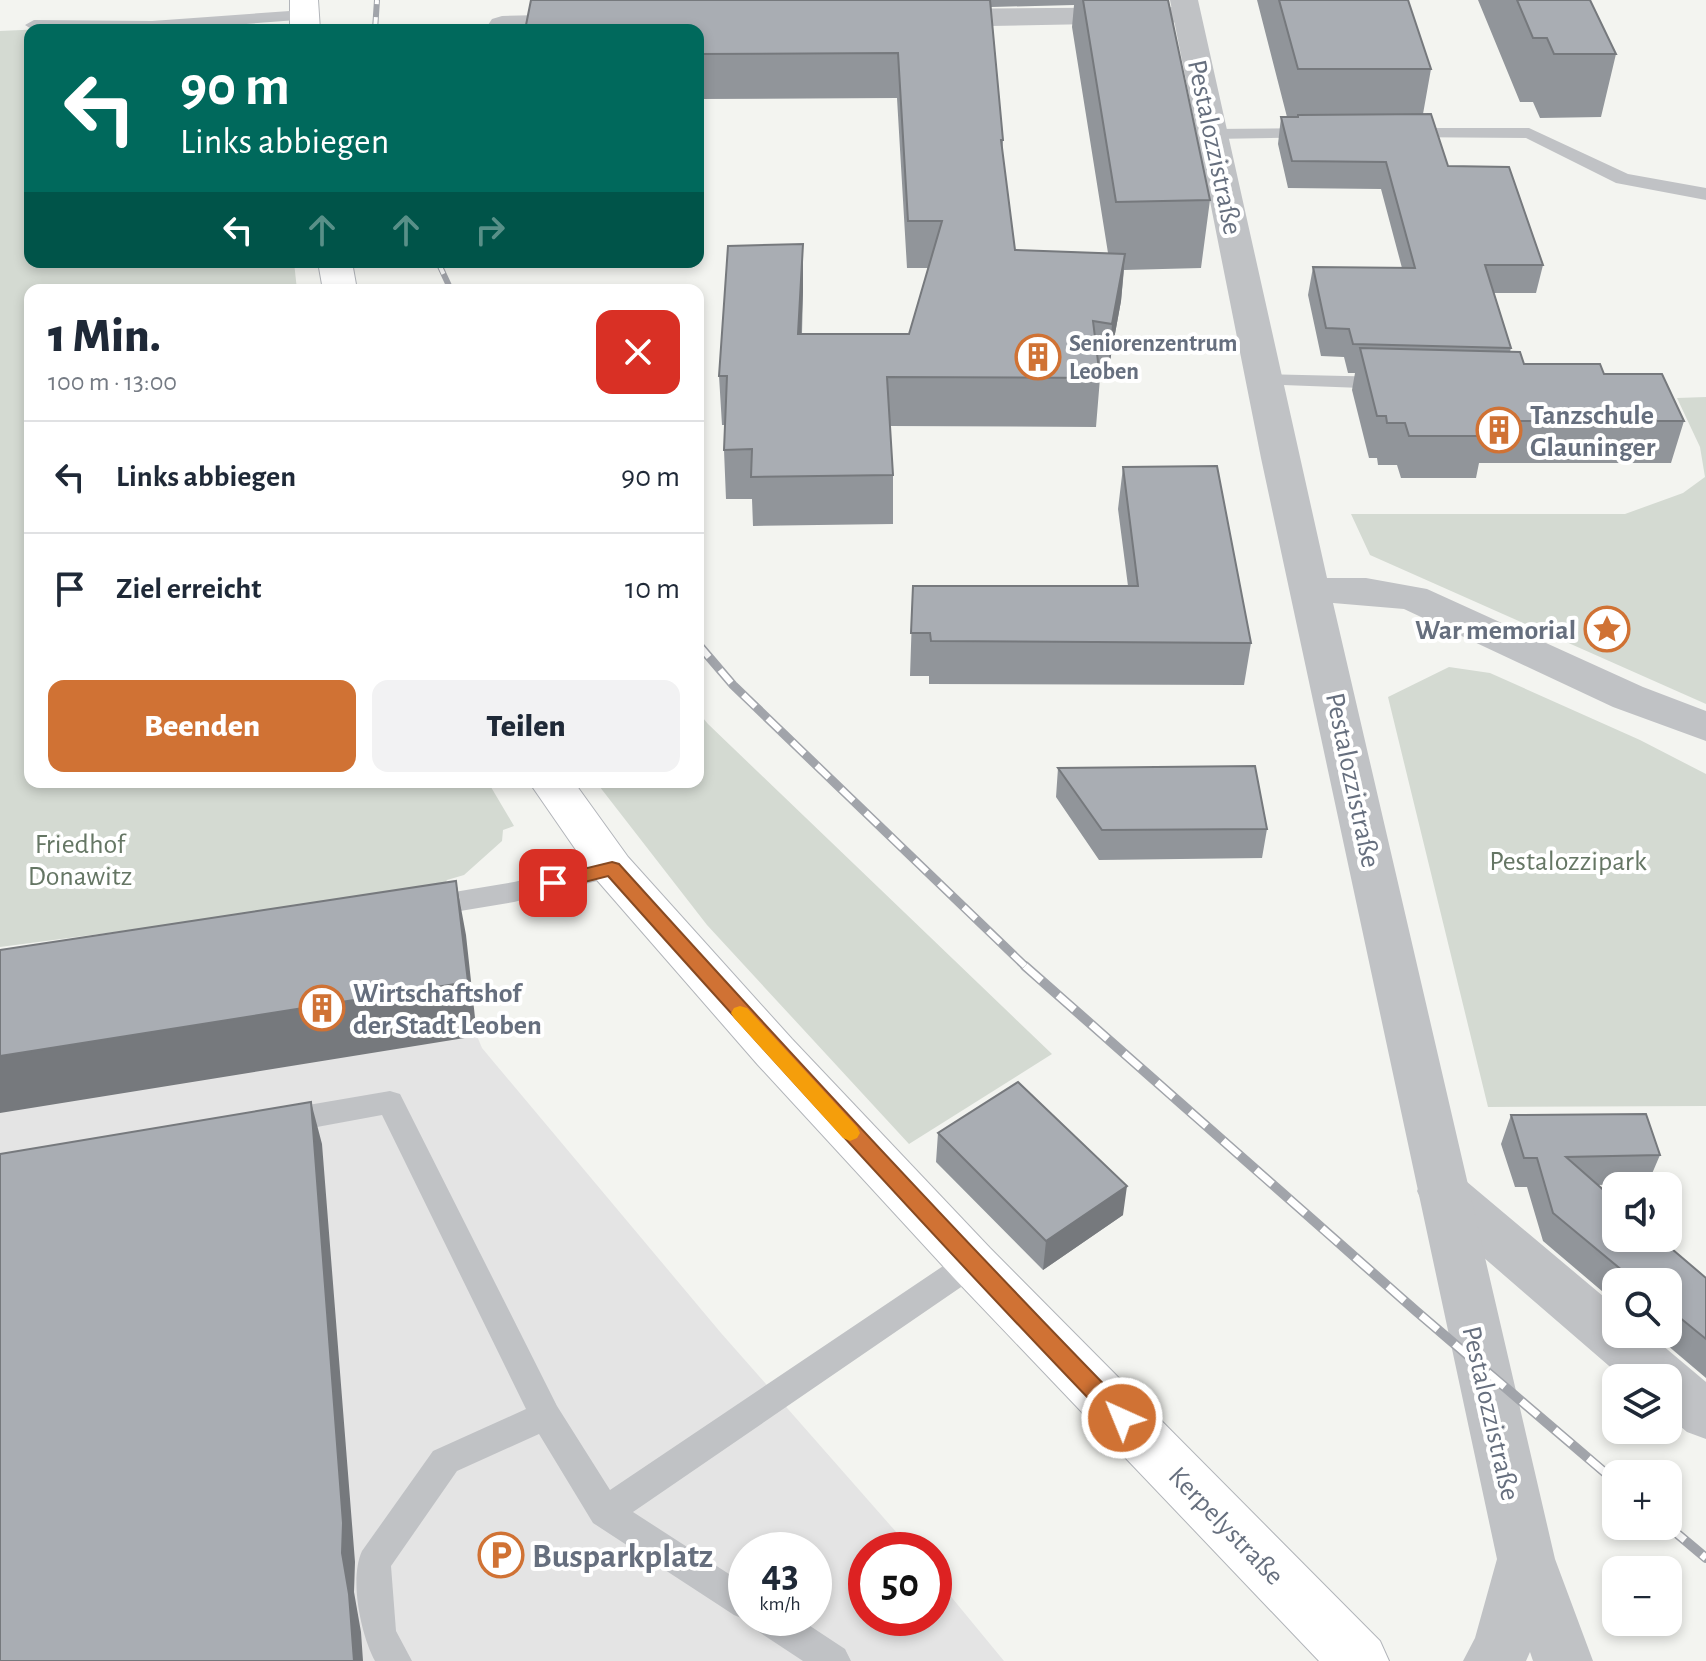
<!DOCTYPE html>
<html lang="de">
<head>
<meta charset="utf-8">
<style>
  body { margin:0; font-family:"Alegreya Sans",sans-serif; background:#f2f2f3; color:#1f2937; height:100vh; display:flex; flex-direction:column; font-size:30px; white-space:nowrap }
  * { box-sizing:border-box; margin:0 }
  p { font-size:26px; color:#747a83 }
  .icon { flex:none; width:44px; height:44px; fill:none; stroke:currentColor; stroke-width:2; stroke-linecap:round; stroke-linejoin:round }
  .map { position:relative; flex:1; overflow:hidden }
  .panel { position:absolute; left:24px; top:284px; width:680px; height:504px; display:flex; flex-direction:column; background:#fff; border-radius:16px; box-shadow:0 4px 12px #0003 }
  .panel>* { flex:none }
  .hud { position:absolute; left:24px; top:24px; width:680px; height:244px; border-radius:16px; box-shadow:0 4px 12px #0003; background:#00695c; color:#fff; overflow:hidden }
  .controls { position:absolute; left:1602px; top:1172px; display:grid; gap:16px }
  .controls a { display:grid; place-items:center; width:80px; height:80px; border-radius:16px; background:#fff; box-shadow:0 4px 12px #0003; font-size:40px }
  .speed { position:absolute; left:728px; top:1532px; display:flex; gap:16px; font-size:40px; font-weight:700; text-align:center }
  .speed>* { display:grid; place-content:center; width:104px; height:104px; border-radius:50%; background:#fff; box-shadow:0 4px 12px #0003; line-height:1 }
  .speed small { font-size:20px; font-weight:400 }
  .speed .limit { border:12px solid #d22; background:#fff; color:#111 }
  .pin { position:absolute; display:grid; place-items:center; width:68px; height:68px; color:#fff; margin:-34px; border-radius:16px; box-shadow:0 4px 12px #0006 }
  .me { position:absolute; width:88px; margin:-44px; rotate:316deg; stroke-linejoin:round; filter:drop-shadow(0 0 6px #0008) }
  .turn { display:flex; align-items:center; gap:28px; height:168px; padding:0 24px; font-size:36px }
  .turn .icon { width:104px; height:104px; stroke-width:2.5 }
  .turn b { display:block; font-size:56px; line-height:68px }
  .lanes { display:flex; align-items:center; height:76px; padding:0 24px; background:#0003; justify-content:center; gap:40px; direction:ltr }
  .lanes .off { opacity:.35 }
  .round { display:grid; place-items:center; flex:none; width:84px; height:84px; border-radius:16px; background:#f2f2f3 }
  .overview { display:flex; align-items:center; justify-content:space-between; height:136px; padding:0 24px }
  h1 { font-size:48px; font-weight:800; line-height:60px }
  .action { display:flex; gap:16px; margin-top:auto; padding:16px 24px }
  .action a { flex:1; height:92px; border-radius:16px; background:#d07234; color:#fff; font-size:32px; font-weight:800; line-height:92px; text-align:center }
  .action a+a { background:#f2f2f3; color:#1f2937 }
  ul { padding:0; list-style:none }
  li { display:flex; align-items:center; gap:24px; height:112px; padding:0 24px; border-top:2px solid #e0e1e3 }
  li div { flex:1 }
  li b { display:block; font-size:30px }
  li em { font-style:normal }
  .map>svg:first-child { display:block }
</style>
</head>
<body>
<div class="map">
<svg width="1706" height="1661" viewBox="0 0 1706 1661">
  <rect width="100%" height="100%" fill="#f3f4f0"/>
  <path fill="#e4e4e4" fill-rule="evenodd" d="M0,1007L477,1036L482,1048L721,1333L912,1550H866V1618H934V1576L1004,1661H0ZM746,1550H814V1618H746Z"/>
  <path fill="#d4dad2" d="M44,29L30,30V262H294L297,290H30V782H488L514,826L503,830L502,841L464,875L447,880L442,889L0,947V31Z
    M1706,397V704L1370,555L1351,514H1625L1683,493L1705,477L1700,447L1677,398Z
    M1449,667L1490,673L1640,740L1706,774V1106L1488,1107L1388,697Z
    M698,712L708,724L1052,1054L909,1144L707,925L596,782H698Z"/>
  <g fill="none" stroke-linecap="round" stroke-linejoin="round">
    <g stroke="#b2b5ba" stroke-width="2">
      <path id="secondary" d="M290,0H318L320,30H290Z
        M318,262H352L357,290H323Z
        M529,782H574L628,857L792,1039L990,1248L1380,1641L1389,1661H1319L954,1278L758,1065L596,879Z"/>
    </g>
    <path fill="#c0c2c5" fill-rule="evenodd" d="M304,10L310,11L312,15L310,19L168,30H33L25,25L34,20L152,21Z
      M1314,128L1320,129L1323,133L1320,137L1213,139L1204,134L1213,129Z
      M1401,128H1529L1628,174L1706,188V200L1616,183L1526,138L1395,137L1392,133L1395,129Z
      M1264,374L1388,377L1399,383L1388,389L1257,384L1253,380L1257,376Z
      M612,859L621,861L625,868L621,875L514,902L424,917L415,914L411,907L415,900L424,897L514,882Z
      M390,1091L400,1094L557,1406L610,1490L961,1254L972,1250L983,1254L987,1263L983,1272L633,1512L746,1585V1618H798L845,1649L851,1661H803L756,1630L751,1618L746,1620L734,1615L593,1523L539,1434L457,1471L391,1566L396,1631L412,1661H375C361,1635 349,1579 362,1551L433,1451L526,1409L382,1115L279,1134L269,1130L264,1122L269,1114L279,1110Z"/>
    <path fill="#c0c2c5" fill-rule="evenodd" d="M1187,7L1197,10L1201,16L1197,22L934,27L924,24L920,18L924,12L934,9Z
      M585,14L595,17L599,23L595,29L491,30L488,25L492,19L502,16Z
      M1442,1170L1460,1176L1616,1307V1334H1649L1706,1382V1439L1687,1432L1668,1416V1378H1623L1424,1206L1417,1191L1424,1176Z"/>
    <path fill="#c0c2c5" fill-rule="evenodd" d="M1170,0H1198L1327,578H1366L1427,589L1643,687L1706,711V741L1613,707L1404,609L1333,603L1555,1559L1593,1661H1533L1530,1652L1526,1661H1463L1475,1638L1497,1559L1261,458Z"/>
    <use href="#secondary" fill="#fff" fill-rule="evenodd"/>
    <g stroke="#a1a4aa" stroke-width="6">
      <path id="rail-far2" d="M375,30L377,0
        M438,262L451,290"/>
    </g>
    <g stroke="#a1a4aa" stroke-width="9">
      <path id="rail-far1" d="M698,644L733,685L1027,968"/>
    </g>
    <g stroke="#a1a4aa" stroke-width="10">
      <path id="rail" d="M1025,966L1416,1311L1616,1482
        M1668,1526L1706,1558"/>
    </g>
    <use href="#rail-far2" stroke="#fff" stroke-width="4" stroke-dasharray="13" stroke-linecap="butt"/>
    <use href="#rail-far1" stroke="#fff" stroke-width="6" stroke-dasharray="17" stroke-linecap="butt"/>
    <use href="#rail" stroke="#fff" stroke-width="7" stroke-dasharray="22" stroke-linecap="butt"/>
  </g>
  <path fill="#91959a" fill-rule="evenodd" d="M531,0H1168L1210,200L1201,268L1124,270L1121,301L1108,372L1099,371L1100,378L1096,427L890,426L893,475V524L753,526L752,499H726L724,450L725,425H722L719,376L803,291L802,334H909L929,268H907L897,98L698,99V30ZM1074,5L1072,27L1108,253L1015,250L1002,155L1003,140L991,7Z
    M1257,0H1408L1431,69L1423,114L1448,166L1543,265L1536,293H1494L1511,348L1510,352L1524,364L1604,374L1684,421L1671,463H1479L1476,478H1401L1397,465H1378L1377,458H1369L1352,390L1355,373H1348L1344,357L1321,356L1308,295L1313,267L1402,268L1381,189L1288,188L1278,144L1281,117H1287Z
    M1478,0H1590L1616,54L1601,117L1540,118L1533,102H1520Z
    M1123,467L1251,643L1244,685L929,684V676H910L913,586H1128L1118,509Z
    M1058,768L1267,829L1262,858L1099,860L1056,797Z
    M1511,1115L1660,1155L1648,1183L1598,1185L1706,1278V1378L1654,1334H1668V1282H1616V1303L1543,1241L1527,1187H1515L1501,1144Z
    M938,1133L1123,1215L1043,1270L936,1162Z"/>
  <path fill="#76797d" d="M803,244V291L799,382L798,334Z
    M1125,254L1121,301L1108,372L1112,324Z
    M456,881L466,935L477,1036L0,1113V1056Z
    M311,1102L322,1144L355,1562L354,1592L361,1632L363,1661H354L342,1553Z
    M1127,1186L1123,1215L1043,1270L1046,1241Z"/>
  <path fill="#a9adb3" stroke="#76797d" stroke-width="2" d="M531,0H990L1003,140H1001L1015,250L1125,254L1112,324L1093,321L1100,378L887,377L893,475L751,477L752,449L724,450L727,376H719L728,246L803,244L798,334H909L942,221H908L898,53L698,54V30H525Z
    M1083,0H1168L1210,200L1116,202Z
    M1279,0H1408L1431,69H1298Z
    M1517,0H1590L1616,54H1554L1547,38H1533Z
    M1431,114L1448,166L1509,167L1543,265H1485L1511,348L1353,344L1349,329L1326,328L1313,267L1415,268L1386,162L1292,161L1281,117H1298V115Z
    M1360,348L1520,352L1524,364H1600L1604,374H1662L1684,421H1480L1485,436H1409L1405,423H1387L1386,416H1377Z
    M1217,466L1251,643L931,641L930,633H911L913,586H1138L1123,467Z
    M1255,766L1267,829L1102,830L1058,768Z
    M456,881L468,982L0,1056V950Z
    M1018,1082L1127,1186L1046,1241L938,1133Z
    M311,1102L343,1523L342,1553L349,1594L354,1661H0V1154Z
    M1646,1114L1660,1155L1566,1157L1616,1201V1238H1659L1706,1278V1339L1668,1308V1282H1630L1629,1276L1553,1213L1537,1158H1524L1511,1115Z"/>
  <path fill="#d07234" stroke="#874a22" stroke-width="2" d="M612,862L619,864C786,1049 955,1232 1130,1411L1134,1418L1130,1425L1122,1428L1114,1425C941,1246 774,1062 608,876L553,890L543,883L546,878Z"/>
  <path fill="#f59e0b" d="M740,1006L747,1008L857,1127L860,1133L857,1138L850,1141L843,1138L734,1018L731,1013L734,1008Z"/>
  <defs>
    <g id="building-ring" transform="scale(2.3)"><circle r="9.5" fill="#fff" stroke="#d07234" stroke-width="1.5"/><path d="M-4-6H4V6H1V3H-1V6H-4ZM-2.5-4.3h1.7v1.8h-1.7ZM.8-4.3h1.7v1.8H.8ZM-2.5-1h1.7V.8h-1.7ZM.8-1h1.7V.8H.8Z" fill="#d07234"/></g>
    <g id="sight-ring" transform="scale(2.3)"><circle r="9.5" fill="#fff" stroke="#d07234" stroke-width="1.5"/><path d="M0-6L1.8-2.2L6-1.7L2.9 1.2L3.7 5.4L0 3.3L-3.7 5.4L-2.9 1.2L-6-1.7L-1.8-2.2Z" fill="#d07234"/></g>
    <g id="parking-ring" transform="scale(2.3)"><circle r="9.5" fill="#fff" stroke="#d07234" stroke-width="1.5"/><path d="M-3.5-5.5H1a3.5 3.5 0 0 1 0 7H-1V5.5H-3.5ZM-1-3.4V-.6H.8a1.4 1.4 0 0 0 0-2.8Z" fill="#d07234"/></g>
  </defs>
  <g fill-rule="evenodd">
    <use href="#building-ring" x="1038" y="357"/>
    <use href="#building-ring" x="1499" y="430"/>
    <use href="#sight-ring" x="1607" y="629"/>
    <use href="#building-ring" x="322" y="1008"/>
    <use href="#parking-ring" x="501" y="1555"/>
  </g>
  <g text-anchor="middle" stroke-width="8" stroke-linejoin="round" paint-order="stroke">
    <g font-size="24" font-weight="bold" fill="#666f7e" stroke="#fff" text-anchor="start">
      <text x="1069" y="351">Seniorenzentrum<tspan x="1069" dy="28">Leoben</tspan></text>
    </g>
    <g font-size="28" fill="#666f7e" stroke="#fff">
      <text transform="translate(1216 147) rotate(78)" y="10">Pestalozzistraße</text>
      <text transform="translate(1354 780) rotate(78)" y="10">Pestalozzistraße</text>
      <text transform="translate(1492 1413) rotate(77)" y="10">Pestalozzistraße</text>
      <text transform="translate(1227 1525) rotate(46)" y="10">Kerpelystraße</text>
    </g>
    <g font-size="28" font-weight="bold" fill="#666f7e" stroke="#fff" text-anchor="start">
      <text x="1530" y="424">Tanzschule<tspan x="1530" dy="32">Glauninger</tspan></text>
      <text x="1576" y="639" text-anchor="end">War memorial</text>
      <text x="353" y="1002">Wirtschaftshof<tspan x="353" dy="32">der Stadt Leoben</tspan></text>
    </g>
    <g font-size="28" fill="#657664" stroke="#fff">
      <text x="80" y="853">Friedhof<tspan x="80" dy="32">Donawitz</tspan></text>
      <text x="1568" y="870">Pestalozzipark</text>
    </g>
    <g font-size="34" font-weight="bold" fill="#666f7e" stroke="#fff" text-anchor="start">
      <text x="532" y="1567">Busparkplatz</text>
    </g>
  </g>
</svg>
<div class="controls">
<a><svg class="icon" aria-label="sound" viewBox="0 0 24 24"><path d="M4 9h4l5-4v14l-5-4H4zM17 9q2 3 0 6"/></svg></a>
<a><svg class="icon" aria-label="search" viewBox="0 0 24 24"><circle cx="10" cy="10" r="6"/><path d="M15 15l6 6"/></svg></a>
<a><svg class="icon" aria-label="layers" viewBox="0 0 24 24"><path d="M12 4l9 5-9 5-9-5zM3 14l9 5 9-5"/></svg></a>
<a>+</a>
<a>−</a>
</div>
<div class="speed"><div>43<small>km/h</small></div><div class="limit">50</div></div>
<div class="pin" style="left:553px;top:883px;background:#d93025"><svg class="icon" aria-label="arrive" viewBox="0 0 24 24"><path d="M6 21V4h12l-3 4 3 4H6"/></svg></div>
<svg class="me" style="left:1122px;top:1418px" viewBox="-20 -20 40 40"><circle r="17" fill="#d07234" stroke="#fff" stroke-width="3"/><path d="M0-11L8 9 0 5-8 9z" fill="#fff"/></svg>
<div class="hud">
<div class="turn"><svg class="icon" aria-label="left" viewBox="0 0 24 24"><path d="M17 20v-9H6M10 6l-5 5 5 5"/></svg><div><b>90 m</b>Links abbiegen</div></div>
<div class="lanes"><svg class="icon" aria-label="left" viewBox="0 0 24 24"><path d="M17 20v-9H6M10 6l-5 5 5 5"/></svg><svg class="icon off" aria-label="ahead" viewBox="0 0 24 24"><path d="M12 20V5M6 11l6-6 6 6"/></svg><svg class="icon off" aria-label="ahead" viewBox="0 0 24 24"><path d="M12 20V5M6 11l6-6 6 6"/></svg><svg class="icon off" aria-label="right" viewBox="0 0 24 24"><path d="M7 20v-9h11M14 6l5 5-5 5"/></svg></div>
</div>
<section class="panel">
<div class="overview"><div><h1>1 Min.</h1><p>100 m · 13:00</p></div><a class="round" style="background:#d93025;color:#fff"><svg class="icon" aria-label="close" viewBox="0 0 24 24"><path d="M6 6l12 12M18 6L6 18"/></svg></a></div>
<ul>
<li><svg class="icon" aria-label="left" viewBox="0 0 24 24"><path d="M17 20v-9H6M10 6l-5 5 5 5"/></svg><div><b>Links abbiegen</b></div><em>90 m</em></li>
<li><svg class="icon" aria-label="arrive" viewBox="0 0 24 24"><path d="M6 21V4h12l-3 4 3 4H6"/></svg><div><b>Ziel erreicht</b></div><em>10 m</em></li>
</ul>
<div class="action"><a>Beenden</a><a>Teilen</a></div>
</section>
</div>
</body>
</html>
